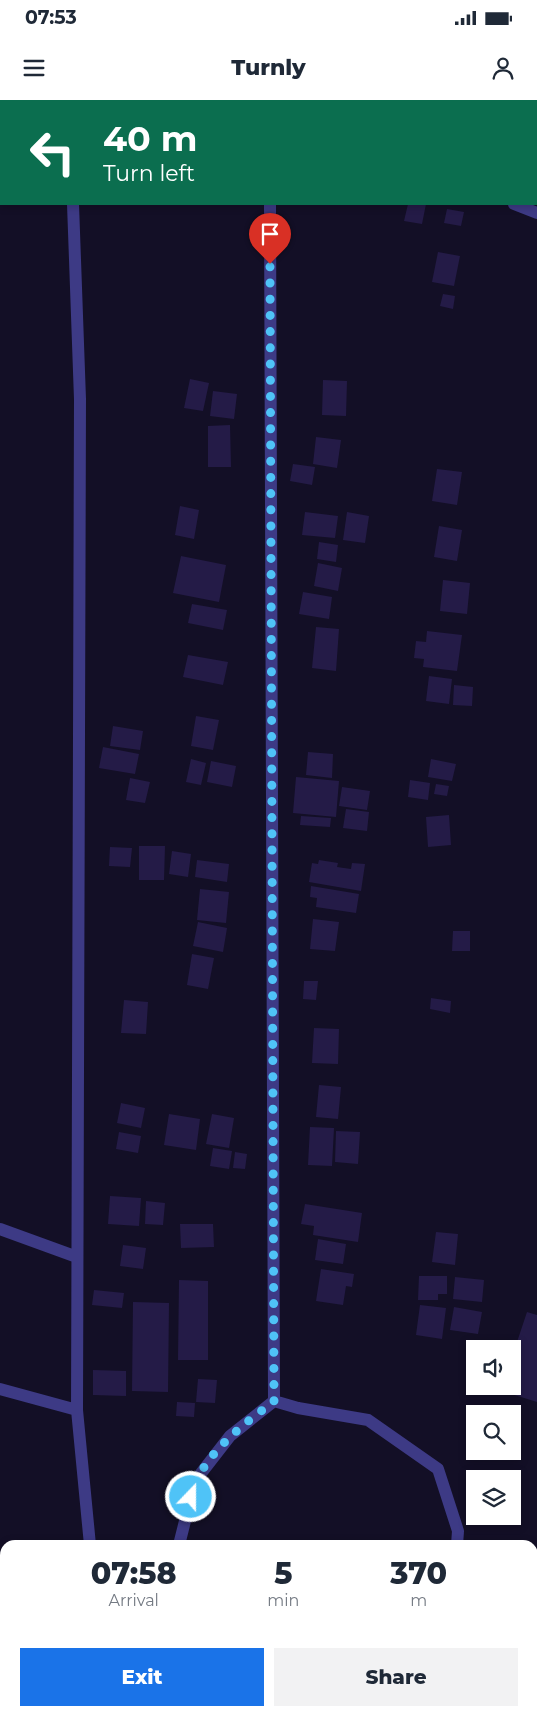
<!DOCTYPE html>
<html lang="en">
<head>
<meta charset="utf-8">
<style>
  body { margin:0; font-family:Montserrat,sans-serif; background:#f2f2f3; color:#1f2937; height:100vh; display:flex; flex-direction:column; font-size:19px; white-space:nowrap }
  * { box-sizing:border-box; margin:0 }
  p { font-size:16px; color:#747a83 }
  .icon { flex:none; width:28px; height:28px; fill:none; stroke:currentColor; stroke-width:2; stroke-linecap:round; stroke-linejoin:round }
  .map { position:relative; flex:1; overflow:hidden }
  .details { position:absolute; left:0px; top:1440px; width:538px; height:176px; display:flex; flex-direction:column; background:#fff; border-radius:15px 15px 0 0; box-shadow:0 2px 8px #0003 }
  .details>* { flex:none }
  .guide { position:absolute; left:0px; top:0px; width:538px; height:105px; box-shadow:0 2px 8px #0003; background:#0b6e4f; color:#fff; overflow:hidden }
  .fabs { position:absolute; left:466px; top:1240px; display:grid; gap:10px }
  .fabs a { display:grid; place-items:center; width:55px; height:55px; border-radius:0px; background:#fff; box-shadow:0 2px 8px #0003; font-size:25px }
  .pin { position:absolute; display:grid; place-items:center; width:42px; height:42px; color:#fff; margin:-51px -21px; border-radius:50% 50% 50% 0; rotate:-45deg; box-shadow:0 0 5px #0007 }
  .pin .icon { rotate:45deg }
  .me { position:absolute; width:55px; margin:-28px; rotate:22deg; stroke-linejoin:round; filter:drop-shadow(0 0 4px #0008) }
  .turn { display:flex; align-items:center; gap:18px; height:105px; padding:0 20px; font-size:22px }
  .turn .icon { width:65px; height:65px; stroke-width:2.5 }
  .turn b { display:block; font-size:35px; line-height:42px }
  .eta { display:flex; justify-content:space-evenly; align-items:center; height:85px; text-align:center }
  .eta b { font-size:30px; font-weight:800; line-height:35px }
  .button { display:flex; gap:10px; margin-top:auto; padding:10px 20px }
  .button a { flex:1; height:58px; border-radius:0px; background:#1a73e8; color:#fff; font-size:20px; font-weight:800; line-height:58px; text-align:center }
  .button a+a { background:#f2f2f3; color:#1f2937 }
  .status { display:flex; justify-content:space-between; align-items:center; height:35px; padding:0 25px; background:#fff; direction:ltr }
  .status svg { height:14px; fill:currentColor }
  header { display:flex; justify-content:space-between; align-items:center; height:65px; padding:0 20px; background:#fff; font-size:22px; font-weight:800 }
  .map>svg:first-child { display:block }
</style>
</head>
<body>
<div class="status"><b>07:53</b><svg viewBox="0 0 49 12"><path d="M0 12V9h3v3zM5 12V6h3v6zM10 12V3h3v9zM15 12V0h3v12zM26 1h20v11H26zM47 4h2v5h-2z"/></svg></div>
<header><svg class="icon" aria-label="menu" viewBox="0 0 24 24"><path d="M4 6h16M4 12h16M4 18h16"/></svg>Turnly<svg class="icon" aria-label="person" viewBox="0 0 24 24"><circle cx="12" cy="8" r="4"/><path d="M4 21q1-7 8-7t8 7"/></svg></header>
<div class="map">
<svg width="537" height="1616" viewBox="0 0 537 1616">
  <rect width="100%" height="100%" fill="#130f26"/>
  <path fill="#241b47" d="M408,104H426L422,124L404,121Z
    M447,109L464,112L461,126L444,123Z
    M438,152L460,156L454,186L432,182Z
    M443,194L455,196L453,209L440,206Z
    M190,279L209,283L203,311L184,308Z
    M323,280L347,281L346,316L322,315Z
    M213,291L237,294L234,319L210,316Z
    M230,325L231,367H208V326Z
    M316,337L341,340L337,368L313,364Z
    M293,364L315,367L312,385L290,381Z
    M437,369L462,372L457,405L432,401Z
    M180,406L199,410L194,439L175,435Z
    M305,412L338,416L335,438L302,435Z
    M347,412L369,416L365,443L343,440Z
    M439,426L462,430L457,461L434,457Z
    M319,442L338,445L336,462L317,459Z
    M181,456L226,465L219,502L173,493Z
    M318,463L342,468L338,491L314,486Z
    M443,480L470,483L467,514L440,511Z
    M303,492L332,497L329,519L299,514Z
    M192,504L227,510L223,530L188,523Z
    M316,527L339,529L336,571L312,568Z
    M427,531L462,535L457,571L423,567L424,559L414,558L416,541L426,542Z
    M188,555L228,562L223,585L183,577Z
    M429,576L452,579L449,604L426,601Z
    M454,585L473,587L472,606L453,605Z
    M196,616L219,620L213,650L191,646Z
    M113,626L143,631L140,650L110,646Z
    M103,647L139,654L135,674L99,668Z
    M308,652L333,654L332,678L306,675Z
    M191,659L206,663L201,685L186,682Z
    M431,659L456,664L452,681L428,677Z
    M211,661L236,666L232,687L207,682Z
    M296,677L339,681L336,717L293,713Z
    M130,678L150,682L145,703L126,700Z
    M410,680L430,683L428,700L408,697Z
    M436,684L449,686L447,696L434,694Z
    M342,687L370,691L367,710L339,706Z
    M346,709L369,712L367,731L343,728Z
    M449,715L451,745L428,747L426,717Z
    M301,716L331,718L330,727L300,725Z
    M139,746H165L164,780H139Z
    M110,747L132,748L130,767L109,766Z
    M172,751L191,754L188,777L169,774Z
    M197,760L229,764L227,782L195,777Z
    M319,760L338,763L337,767L351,769L352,763L365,764L361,791L309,782L312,763L318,764Z
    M311,786L359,794L356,813L316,807L317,798L310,797Z
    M200,789L229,792L226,823L197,820Z
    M313,819L339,822L335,851L310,849Z
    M198,822L227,828L223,852L193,846Z
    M453,831H470V851H452Z
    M192,854L214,858L208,889L187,885Z
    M304,881H318L316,900L303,899Z
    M431,898L451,901L450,913L430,909Z
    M124,900L148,902L146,934L121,933Z
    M314,928L339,929L338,964L312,963Z
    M319,985L341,987L338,1019L316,1017Z
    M121,1003L145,1008L141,1028L117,1023Z
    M169,1014L200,1019L196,1050L164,1045Z
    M212,1014L234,1018L229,1048L206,1044Z
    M310,1027L334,1028L332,1066L308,1065Z
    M336,1031L360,1032L358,1064L335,1062Z
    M119,1032L141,1036L138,1053L116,1049Z
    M213,1048L232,1051L229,1069L210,1066Z
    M235,1052L247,1054L245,1069L233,1068Z
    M110,1096L141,1098L139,1126L108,1124Z
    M146,1101L165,1103L163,1125L145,1124Z
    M305,1104L362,1113L358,1142L313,1135L314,1126L301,1124Z
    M180,1124H213L214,1147L181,1148Z
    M436,1132L458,1134L455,1165L432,1162Z
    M318,1139L346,1144L343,1164L315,1160Z
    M123,1145L146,1148L143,1169L120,1166Z
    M321,1169L354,1174L352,1187L346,1186L343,1205L316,1201Z
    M419,1176H447V1194H438V1200H418Z
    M455,1177L484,1180L482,1202L453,1199Z
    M179,1180L208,1181V1260H178Z
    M94,1190L124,1193L122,1208L92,1205Z
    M133,1202L169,1203L168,1292L132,1291Z
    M420,1205L446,1208L442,1239L416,1235Z
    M454,1207L482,1212L478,1234L450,1230Z
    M527,1212L537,1215V1302L502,1291L503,1286H512V1257Z
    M93,1270L126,1271V1296L93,1295Z
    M198,1279L217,1280L215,1303L196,1302Z
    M177,1302L195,1303L194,1317L176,1316Z
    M478,1611H526L525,1616H478Z"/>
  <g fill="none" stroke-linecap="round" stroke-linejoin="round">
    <path stroke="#3d3a85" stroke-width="12" d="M70,0V1
      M272,1V0
      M0,27H1
      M73,104L80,299L77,1310
      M270,104L274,1301
      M514,104L537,113
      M0,1129L77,1157
      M0,1289L77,1310L90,1445
      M274,1301L298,1308L368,1320L438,1369L458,1431L457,1445
      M179,1445L195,1381L230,1336L274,1301
      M79,1616V1611
      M159,1616L160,1611
      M440,1616L441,1611"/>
  </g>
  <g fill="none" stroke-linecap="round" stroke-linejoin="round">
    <path stroke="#4fc3f7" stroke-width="9" stroke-dasharray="0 16.2" d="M191,1397C201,1355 242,1326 274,1301L270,164"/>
  </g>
</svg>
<div class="fabs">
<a><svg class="icon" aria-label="sound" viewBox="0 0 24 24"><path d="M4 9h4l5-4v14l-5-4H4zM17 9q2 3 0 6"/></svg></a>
<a><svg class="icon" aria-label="search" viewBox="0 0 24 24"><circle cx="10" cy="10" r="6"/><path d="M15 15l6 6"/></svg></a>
<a><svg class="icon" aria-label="layers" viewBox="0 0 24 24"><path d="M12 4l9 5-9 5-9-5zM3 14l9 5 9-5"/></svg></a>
</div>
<div class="pin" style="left:270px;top:164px;background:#d93025"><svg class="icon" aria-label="arrive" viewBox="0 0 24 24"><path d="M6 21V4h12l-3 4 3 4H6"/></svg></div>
<svg class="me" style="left:191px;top:1397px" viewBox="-20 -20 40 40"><circle r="17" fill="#4fc3f7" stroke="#fff" stroke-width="3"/><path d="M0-11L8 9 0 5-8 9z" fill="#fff"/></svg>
<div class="guide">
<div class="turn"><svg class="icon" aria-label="left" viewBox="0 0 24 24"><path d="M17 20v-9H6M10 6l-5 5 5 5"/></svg><div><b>40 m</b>Turn left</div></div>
</div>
<section class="details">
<div class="eta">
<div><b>07:58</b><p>Arrival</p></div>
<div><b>5</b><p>min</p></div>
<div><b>370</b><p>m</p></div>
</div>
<div class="button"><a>Exit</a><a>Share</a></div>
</section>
</div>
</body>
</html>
